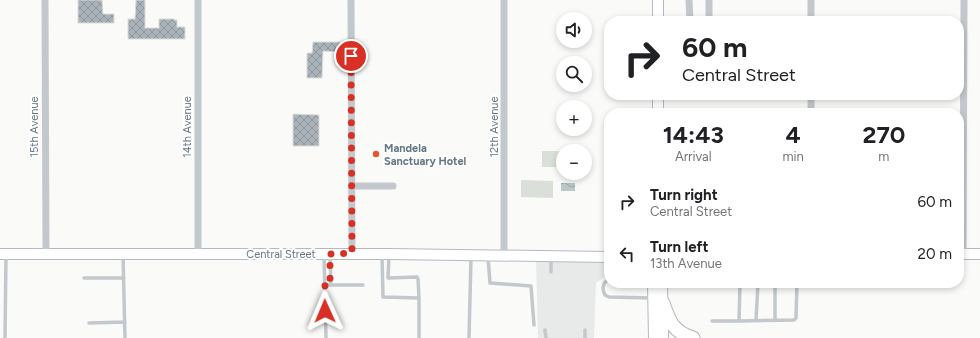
<!DOCTYPE html>
<html lang="en">
<head>
<meta charset="utf-8">
<style>
  body { margin:0; font-family:Figtree,sans-serif; background:#f6f6f6; color:#202124; height:100vh; display:flex; flex-direction:column; font-size:15px; white-space:nowrap }
  * { box-sizing:border-box; margin:0 }
  p { font-size:13px; color:#757577 }
  .icon { flex:none; width:22px; height:22px; fill:none; stroke:currentColor; stroke-width:2; stroke-linecap:round; stroke-linejoin:round }
  .map { position:relative; flex:1; overflow:hidden }
  .panel { position:absolute; left:604px; top:108px; width:360px; height:180px; display:flex; flex-direction:column; background:#fff; border-radius:16px; box-shadow:0 2px 6px #0003 }
  .panel>* { flex:none }
  .hud { position:absolute; left:604px; top:16px; width:360px; height:84px; border-radius:16px; box-shadow:0 2px 6px #0003; background:#fff; color:#202124; overflow:hidden }
  .controls { position:absolute; left:556px; top:12px; display:grid; gap:8px }
  .controls a { display:grid; place-items:center; width:36px; height:36px; border-radius:50%; background:#fff; box-shadow:0 2px 6px #0003; font-size:20px }
  .pin { position:absolute; display:grid; place-items:center; width:34px; height:34px; color:#fff; margin:-17px; border:2px solid #fff; border-radius:50%; box-shadow:0 1px 4px #0007 }
  .me { position:absolute; width:44px; margin:-22px; rotate:359deg; stroke-linejoin:round; filter:drop-shadow(0 0 3px #0008) }
  .turn { display:flex; align-items:center; gap:14px; height:84px; padding:0 12px; font-size:18px }
  .turn .icon { width:52px; height:52px; stroke-width:2.5 }
  .turn b { display:block; font-size:28px; line-height:34px }
  .eta { display:flex; justify-content:space-evenly; align-items:center; height:68px; text-align:center }
  .eta b { font-size:24px; font-weight:700; line-height:28px }
  ul { padding:0; list-style:none }
  li { display:flex; align-items:center; gap:12px; height:52px; padding:0 12px }
  li div { flex:1 }
  li b { display:block; font-size:15px }
  li em { font-style:normal }
  .map>svg:first-child { display:block }
</style>
</head>
<body>
<div class="map">
<svg width="980" height="338" viewBox="0 0 980 338">
  <defs>
    <pattern id="water-waves" width="16" height="10" patternUnits="userSpaceOnUse"><rect width="16" height="10" fill="#bbc7cb"/><path d="M0 5q4-4 8 0t8 0" fill="none" stroke="#9ca6aa"/></pattern>
    <pattern id="building-cross-hatch" width="8" height="8" patternUnits="userSpaceOnUse"><rect width="8" height="8" fill="#aab3b9"/><path d="M0 0l8 8M0 8l8-8" fill="none" stroke="#8e969c"/></pattern>
  </defs>
  <rect width="100%" height="100%" fill="#fafaf8"/>
  <path fill="#e8e9e9" d="M536,260H607V276L596,283L594,338H538Z"/>
  <path fill="#dadfd7" d="M542,151H563V167H542Z
    M521,180L553,181V198L521,197Z"/>
  <path fill="url(#water-waves)" d="M561,183H575V191H561Z"/>
  <path fill="url(#building-cross-hatch)" stroke="#dcdcda" d="M78,0H102L103,14H114V23H78Z
    M136,0H145V28H159V19H175L174,20H177V27H185V39H128V19H135Z
    M313,42H340V52L323,51L322,78H307V53H312Z
    M293,114L319,115V146H293Z"/>
  <g fill="none" stroke-linecap="round" stroke-linejoin="round">
    <g stroke="#b3babf" stroke-width="12">
      <path id="secondary" d="M658,0V21
        M658,95V113
        M0,254H389L609,257
        M959,254H980
        M653,283L654,338
        M662,283L663,338"/>
    </g>
    <g stroke="#b4b9bd" stroke-width="15">
      <path id="motorway" d="M663,303C669,321 673,332 693,338"/>
    </g>
    <path stroke="#c3c8cc" stroke-width="3.5" d="M123,255L125,338
      M324,255L326,338
      M382,255L383,297L419,298L418,279L417,277L388,278L389,255
      M330,256L331,285
      M488,257L490,283L531,286L534,325
      M551,272V257
      M84,278H124
      M609,280C602,282 602,290 605,295L609,297L652,298
      M775,283V320
      M325,285H363
      M419,298V338
      M756,320L758,283
      M712,321H739L740,283
      M739,321L794,320L796,318L797,283
      M89,323L125,322
      M545,330L546,338
      M5,338L6,255
      M469,338L471,257
      M585,338V330"/>
    <path stroke="#c3c8cc" stroke-width="7" d="M45,0L46,254
      M198,0V254
      M351,0L352,253
      M689,0L690,21
      M709,0V21
      M811,21V0
      M811,113V95
      M352,186H393
      M504,254V0
      M963,254L964,0"/>
    <use href="#secondary" stroke="#fff" stroke-width="10"/>
    <use href="#motorway" stroke="#fff" stroke-width="13"/>
  </g>
  <g fill="none" stroke-linecap="round" stroke-linejoin="round">
    <path stroke="#d93025" stroke-width="7" stroke-dasharray="0 12.6" d="M325,311V285H330V254L352,253L351,56"/>
  </g>
  <circle fill="#e4572e" stroke="#fff" stroke-width="1.5" cx="376" cy="154" r="4"/>
  <g text-anchor="middle" stroke-width="4" stroke-linejoin="round" paint-order="stroke">
    <g font-size="11" fill="#657683" stroke="#fff">
      <text transform="translate(34 127) rotate(-90)" y="4">15th Avenue</text>
      <text transform="translate(187 127) rotate(-90)" y="4">14th Avenue</text>
      <text transform="translate(494 127) rotate(-90)" y="4">12th Avenue</text>
      <text x="281" y="258">Central Street</text>
    </g>
    <g font-size="11" font-weight="bold" fill="#657683" stroke="#fff" text-anchor="start">
      <text x="384" y="152">Mandela<tspan x="384" dy="13">Sanctuary Hotel</tspan></text>
    </g>
  </g>
</svg>
<div class="controls">
<a><svg class="icon" aria-label="sound" viewBox="0 0 24 24"><path d="M4 9h4l5-4v14l-5-4H4zM17 9q2 3 0 6"/></svg></a>
<a><svg class="icon" aria-label="search" viewBox="0 0 24 24"><circle cx="10" cy="10" r="6"/><path d="M15 15l6 6"/></svg></a>
<a>+</a>
<a>−</a>
</div>
<div class="pin" style="left:351px;top:56px;background:#d93025"><svg class="icon" aria-label="arrive" viewBox="0 0 24 24"><path d="M6 21V4h12l-3 4 3 4H6"/></svg></div>
<svg class="me" style="left:325px;top:311px" viewBox="-20 -20 40 40"><path d="M0-17L14 15 0 8-14 15z" fill="#d93025" stroke="#fff" stroke-width="4"/></svg>
<div class="hud">
<div class="turn"><svg class="icon" aria-label="right" viewBox="0 0 24 24"><path d="M7 20v-9h11M14 6l5 5-5 5"/></svg><div><b>60 m</b>Central Street</div></div>
</div>
<section class="panel">
<div class="eta">
<div><b>14:43</b><p>Arrival</p></div>
<div><b>4</b><p>min</p></div>
<div><b>270</b><p>m</p></div>
</div>
<ul>
<li><svg class="icon" aria-label="right" viewBox="0 0 24 24"><path d="M7 20v-9h11M14 6l5 5-5 5"/></svg><div><b>Turn right</b><p>Central Street</p></div><em>60 m</em></li>
<li><svg class="icon" aria-label="left" viewBox="0 0 24 24"><path d="M17 20v-9H6M10 6l-5 5 5 5"/></svg><div><b>Turn left</b><p>13th Avenue</p></div><em>20 m</em></li>
</ul>
</section>
</div>
</body>
</html>
